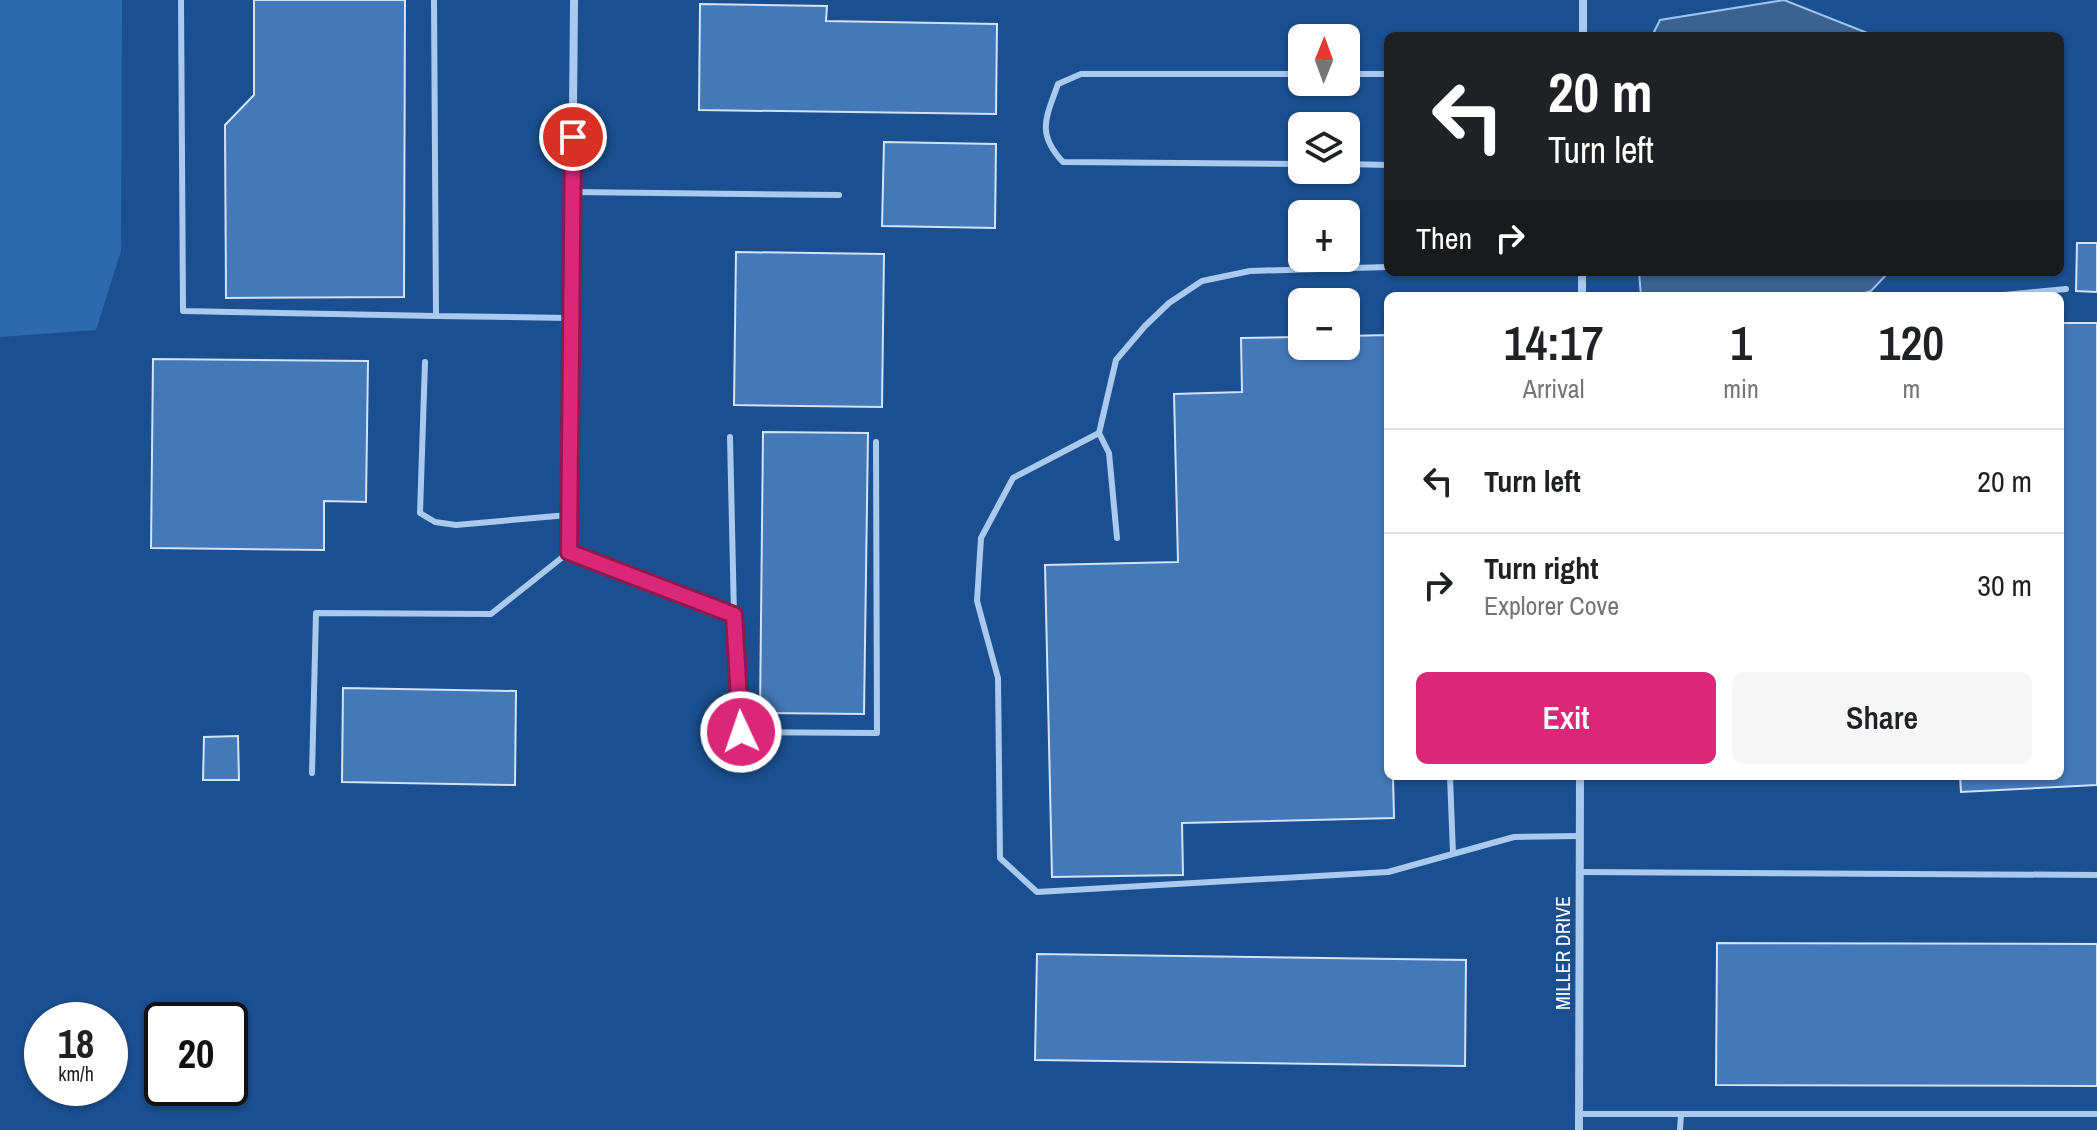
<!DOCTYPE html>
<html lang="en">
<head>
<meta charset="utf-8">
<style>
  body { margin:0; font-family:"Archivo Narrow",sans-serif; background:#f6f6f6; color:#202124; height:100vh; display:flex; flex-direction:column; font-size:30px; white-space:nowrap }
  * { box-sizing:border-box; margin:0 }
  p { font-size:26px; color:#757577 }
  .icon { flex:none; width:44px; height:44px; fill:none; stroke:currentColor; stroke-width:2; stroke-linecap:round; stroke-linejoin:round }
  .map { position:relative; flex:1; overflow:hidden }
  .side { position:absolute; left:1384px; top:292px; width:680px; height:488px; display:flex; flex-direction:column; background:#fff; border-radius:12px; box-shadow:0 2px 6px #0004 }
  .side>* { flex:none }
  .hud { position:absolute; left:1384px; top:32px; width:680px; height:244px; border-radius:12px; box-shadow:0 2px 6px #0004; background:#202124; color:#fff; overflow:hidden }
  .needle { width:52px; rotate:1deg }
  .fabs { position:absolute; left:1288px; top:24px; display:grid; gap:16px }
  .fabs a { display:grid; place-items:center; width:72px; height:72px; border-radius:12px; background:#fff; box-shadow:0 2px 6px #0004; font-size:40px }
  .speed { position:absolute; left:24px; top:1002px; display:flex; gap:16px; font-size:40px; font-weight:700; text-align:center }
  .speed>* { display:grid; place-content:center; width:104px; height:104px; border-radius:50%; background:#fff; box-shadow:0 2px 6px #0004; line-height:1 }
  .speed small { font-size:20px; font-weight:400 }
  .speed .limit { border:4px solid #111; border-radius:12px; background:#fff; color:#111 }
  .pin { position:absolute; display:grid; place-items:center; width:68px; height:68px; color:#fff; margin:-34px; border:4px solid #fff; border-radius:50%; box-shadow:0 2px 8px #0007 }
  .me { position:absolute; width:88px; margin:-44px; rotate:357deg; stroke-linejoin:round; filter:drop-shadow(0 0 6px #0008) }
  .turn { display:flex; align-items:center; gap:28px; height:168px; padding:0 32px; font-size:36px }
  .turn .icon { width:104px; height:104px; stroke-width:2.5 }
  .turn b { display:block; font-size:56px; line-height:68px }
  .then { display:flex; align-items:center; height:76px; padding:0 32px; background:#0003; gap:16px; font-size:30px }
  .eta { display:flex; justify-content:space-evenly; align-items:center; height:136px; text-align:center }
  .eta b { font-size:48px; font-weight:600; line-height:56px }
  .button { display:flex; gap:16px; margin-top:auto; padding:16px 32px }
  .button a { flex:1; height:92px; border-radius:12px; background:#db2777; color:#fff; font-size:32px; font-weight:600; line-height:92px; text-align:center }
  .button a+a { background:#f6f6f6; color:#202124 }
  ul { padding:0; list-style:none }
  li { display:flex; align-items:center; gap:24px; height:104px; padding:0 32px; border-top:2px solid #e0e0e0 }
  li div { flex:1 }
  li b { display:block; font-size:30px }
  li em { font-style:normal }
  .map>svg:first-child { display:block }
</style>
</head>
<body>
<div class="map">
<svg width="2097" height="1130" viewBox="0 0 2097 1130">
  <rect width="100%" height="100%" fill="#1b4f8f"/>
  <path fill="#2e69ad" d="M0,0H122L121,251L96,330L0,337Z"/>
  <path fill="#3c6290" stroke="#9cc4f0" stroke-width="2" d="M1784,0L1875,36H1652L1660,20Z
    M1639,272H1889L1871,291L1856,296H1641Z"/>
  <path fill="#4478b7" stroke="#cfe3fa" stroke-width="2" d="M254,0H405L404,297L226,298L225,125L254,95Z
    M700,4L827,6L826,21L997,24L996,114L699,110Z
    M884,142L996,144L995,228L882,226Z
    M2077,243H2097V292L2076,291Z
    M736,252L884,254L882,407L734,405Z
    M2060,323H2097V785L1961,792L1960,776H2060Z
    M1388,335V425H1386L1388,776H1393L1394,818L1182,823L1183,875L1052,877L1045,565L1178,562L1174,394L1242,392L1241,338L1302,337V346H1346V336Z
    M153,359L368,361L366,502L324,501V550L151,548Z
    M763,432L868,433L864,714L760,713Z
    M343,688L516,691L515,785L342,782Z
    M238,736L239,780H203L204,737Z
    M1717,943L2097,944V1086L1716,1085Z
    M1037,954L1466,960L1465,1066L1035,1060Z"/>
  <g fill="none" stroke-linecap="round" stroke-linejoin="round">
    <path stroke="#a9c9ee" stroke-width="6" d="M181,0L183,311L436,316L434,0
      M1302,74H1081L1058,84C1046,118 1036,133 1063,162L1302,164
      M1346,74H1388
      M1346,164L1388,165
      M572,192L839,195
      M1388,267L1250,271L1202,281L1169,303L1145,326L1116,360L1099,433L1013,478L981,538L977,601L998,678L1000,858L1037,892L1388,872L1514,837L1580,836
      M1994,296L2066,289
      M436,316L571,318
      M425,362L420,513L435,522L456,525L568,515
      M1099,433L1109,453L1117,538
      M730,437L734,615
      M312,773L316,613L491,614L569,552L734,615L741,732L877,733L876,442
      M1450,776L1453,854
      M1580,872L2097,875
      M1579,1114H2097
      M1680,1130L1681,1114"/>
    <path stroke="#a9c9ee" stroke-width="8" d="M1583,36V0
      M1582,296V272
      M569,552L574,0
      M1579,1130L1580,776"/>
  </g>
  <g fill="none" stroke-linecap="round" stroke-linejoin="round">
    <g stroke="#8e194d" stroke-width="20">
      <path id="route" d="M573,137L569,552L734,615L741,732"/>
    </g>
    <use href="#route" stroke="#db2777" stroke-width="14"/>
  </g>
  <g text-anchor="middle" stroke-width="6" stroke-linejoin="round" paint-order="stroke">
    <g font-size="20" fill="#fff" stroke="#1b4f8f">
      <text transform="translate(1563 953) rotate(-90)" y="7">MILLER DRIVE</text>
    </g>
  </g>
</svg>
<div class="fabs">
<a><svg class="needle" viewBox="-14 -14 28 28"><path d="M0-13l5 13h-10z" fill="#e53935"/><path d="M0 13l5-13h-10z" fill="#757577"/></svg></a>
<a><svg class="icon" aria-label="layers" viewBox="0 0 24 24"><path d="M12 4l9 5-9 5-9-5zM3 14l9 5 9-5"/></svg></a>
<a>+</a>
<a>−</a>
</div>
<div class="speed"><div>18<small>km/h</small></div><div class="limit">20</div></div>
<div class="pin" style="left:573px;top:137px;background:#d93025"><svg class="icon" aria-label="arrive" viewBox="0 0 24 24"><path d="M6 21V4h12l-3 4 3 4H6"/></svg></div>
<svg class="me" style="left:741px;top:732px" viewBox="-20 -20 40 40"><circle r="17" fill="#db2777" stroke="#fff" stroke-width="3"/><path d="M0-11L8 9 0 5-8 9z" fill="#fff"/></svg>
<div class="hud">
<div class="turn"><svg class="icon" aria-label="left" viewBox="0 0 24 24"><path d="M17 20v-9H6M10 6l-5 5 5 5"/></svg><div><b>20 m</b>Turn left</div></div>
<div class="then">Then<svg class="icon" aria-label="right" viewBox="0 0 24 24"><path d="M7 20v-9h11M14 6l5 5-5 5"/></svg></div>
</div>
<section class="side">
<div class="eta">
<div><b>14:17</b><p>Arrival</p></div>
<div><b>1</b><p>min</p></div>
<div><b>120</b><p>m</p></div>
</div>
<ul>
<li><svg class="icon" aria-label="left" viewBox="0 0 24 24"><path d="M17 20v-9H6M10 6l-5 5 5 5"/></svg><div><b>Turn left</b></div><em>20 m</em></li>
<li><svg class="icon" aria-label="right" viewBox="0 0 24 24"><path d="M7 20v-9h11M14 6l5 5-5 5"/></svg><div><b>Turn right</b><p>Explorer Cove</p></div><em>30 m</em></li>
</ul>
<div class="button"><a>Exit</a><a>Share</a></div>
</section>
</div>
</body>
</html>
